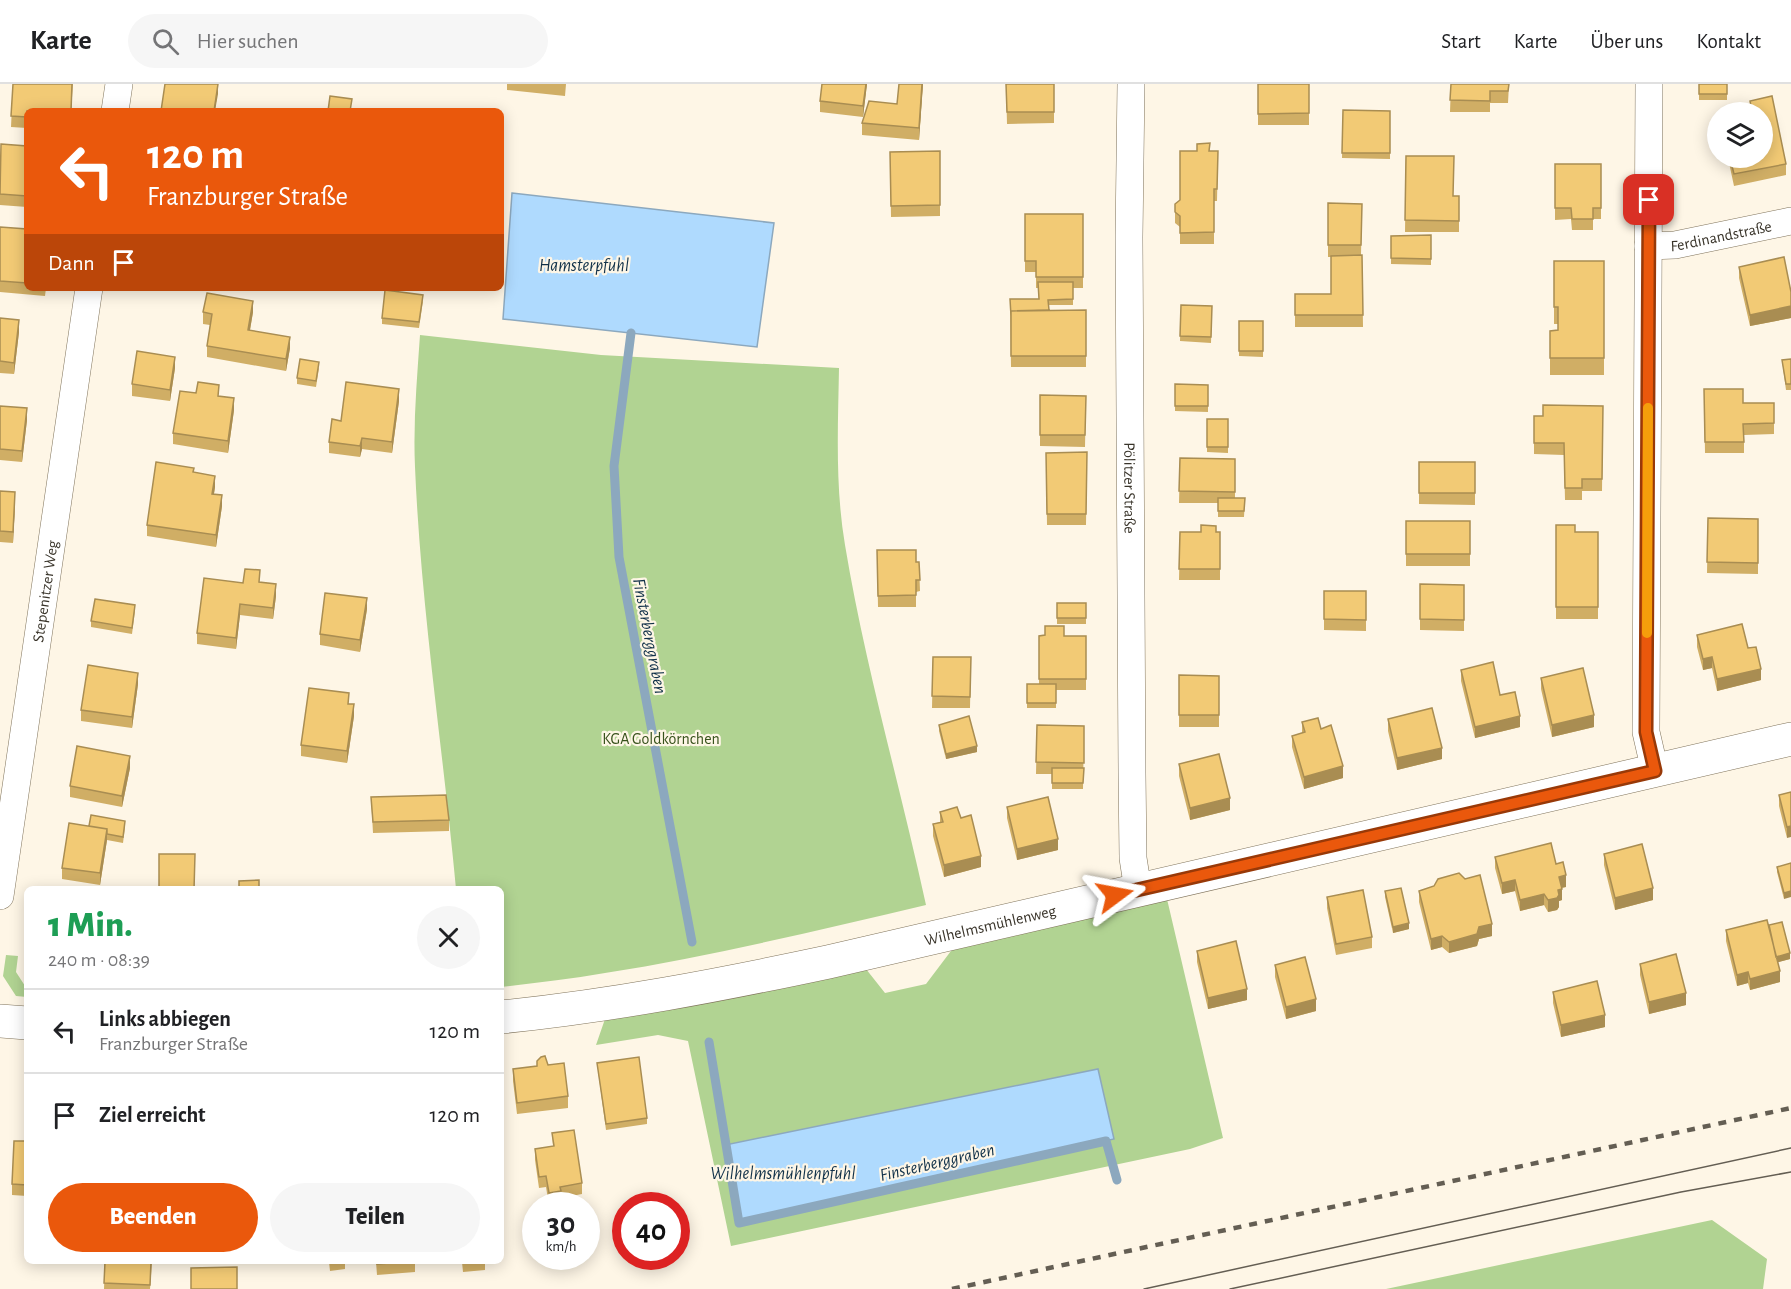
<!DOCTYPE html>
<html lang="de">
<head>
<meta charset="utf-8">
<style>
  body { margin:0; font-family:"Alegreya Sans",sans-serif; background:#f6f6f6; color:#202124; height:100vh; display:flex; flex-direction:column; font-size:22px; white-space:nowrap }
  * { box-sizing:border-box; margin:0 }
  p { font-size:20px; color:#757577 }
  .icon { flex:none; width:33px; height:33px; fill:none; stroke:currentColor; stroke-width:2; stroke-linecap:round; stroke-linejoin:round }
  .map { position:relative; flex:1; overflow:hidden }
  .side { position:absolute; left:24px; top:802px; width:480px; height:378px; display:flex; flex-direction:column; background:#fff; border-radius:9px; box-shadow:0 3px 15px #0003 }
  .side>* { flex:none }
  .guide { position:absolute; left:24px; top:24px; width:480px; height:183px; border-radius:9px; box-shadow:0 3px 15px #0003; background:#ea580c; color:#fff; overflow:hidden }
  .tools { position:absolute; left:1707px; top:18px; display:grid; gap:12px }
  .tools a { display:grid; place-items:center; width:66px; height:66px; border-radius:50%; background:#fff; box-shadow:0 3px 15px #0003; font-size:30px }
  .speed { position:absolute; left:522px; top:1108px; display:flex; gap:12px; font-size:30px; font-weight:700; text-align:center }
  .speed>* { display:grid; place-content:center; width:78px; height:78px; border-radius:50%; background:#fff; box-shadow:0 3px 15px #0003; line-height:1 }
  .speed small { font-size:15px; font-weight:400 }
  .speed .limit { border:9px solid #d22; background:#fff; color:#111 }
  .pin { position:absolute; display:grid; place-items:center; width:51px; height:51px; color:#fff; margin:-26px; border-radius:12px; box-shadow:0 3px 9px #0006 }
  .me { position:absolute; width:66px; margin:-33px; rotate:77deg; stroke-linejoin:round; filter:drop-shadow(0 0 4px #0008) }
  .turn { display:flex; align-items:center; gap:21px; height:126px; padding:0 24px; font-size:27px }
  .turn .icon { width:78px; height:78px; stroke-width:2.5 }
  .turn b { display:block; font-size:42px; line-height:51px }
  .then { display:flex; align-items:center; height:57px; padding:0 24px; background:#0003; gap:12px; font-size:22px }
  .round { display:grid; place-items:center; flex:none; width:63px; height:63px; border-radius:32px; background:#f6f6f6 }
  .head { display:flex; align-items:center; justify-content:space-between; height:102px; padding:0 24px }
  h1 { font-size:36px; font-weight:800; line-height:45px; color:#1e9e55 }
  .action { display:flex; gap:12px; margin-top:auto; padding:12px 24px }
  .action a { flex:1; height:69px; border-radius:36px; background:#ea580c; color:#fff; font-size:24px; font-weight:800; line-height:69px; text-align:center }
  .action a+a { background:#f6f6f6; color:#202124 }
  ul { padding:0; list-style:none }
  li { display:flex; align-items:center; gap:18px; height:84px; padding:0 24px; border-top:2px solid #e0e0e0 }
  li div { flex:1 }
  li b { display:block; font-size:22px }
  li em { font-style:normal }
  header { display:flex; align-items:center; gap:36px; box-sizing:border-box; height:84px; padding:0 30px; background:#fff; border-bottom:2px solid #e0e0e0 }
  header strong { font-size:28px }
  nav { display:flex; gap:33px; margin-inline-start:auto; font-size:21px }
  .search { width:420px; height:54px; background:#f6f6f6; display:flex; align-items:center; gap:15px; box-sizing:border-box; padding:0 21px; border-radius:33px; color:#757577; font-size:22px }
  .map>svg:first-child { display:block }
</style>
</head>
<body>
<header>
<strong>Karte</strong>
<div class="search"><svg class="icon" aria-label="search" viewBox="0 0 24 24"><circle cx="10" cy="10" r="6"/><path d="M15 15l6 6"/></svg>Hier suchen</div>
<nav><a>Start</a><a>Karte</a><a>Über uns</a><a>Kontakt</a></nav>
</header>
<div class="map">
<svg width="1791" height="1205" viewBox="0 0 1791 1205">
  <rect width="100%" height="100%" fill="#fef6e6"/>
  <path fill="#b1d392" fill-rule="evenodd" d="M420,251L601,271L839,284C838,343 835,402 845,461C865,582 900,701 926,821C819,846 713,872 605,889C570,895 536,899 501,903V806L456,805C443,665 421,525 415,383C413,339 417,295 420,251Z
    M1167,815L1223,1054L1190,1065L731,1162L688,957L658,951L596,961L605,935L866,885L885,909L926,900L954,863ZM1098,985L1113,1055L739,1138L725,1062Z
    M6,871L18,872L16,888L27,905V913L16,912L3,892Z
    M1712,1136L1767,1175L1763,1205H1386Z"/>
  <path fill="#afdafe" stroke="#8ca8be" stroke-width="1.5" d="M512,109L774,139L757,263L503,235Z
    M1098,985L1114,1055L739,1139L725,1061Z"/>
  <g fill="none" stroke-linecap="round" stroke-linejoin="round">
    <path stroke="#8ca8be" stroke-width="9" d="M631,249L614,382L619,473L692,858
      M709,958L739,1139L1106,1057L1117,1096"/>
    <g stroke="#80745c" stroke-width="28">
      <g id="minor">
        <path id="s1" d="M1131,0L1129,153L1132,689L1133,774L1138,806"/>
        <path d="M1649,0L1646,648L1655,687"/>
        <path d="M115,27L119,0"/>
        <path id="s2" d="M1648,162L1675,161L1791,137"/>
        <path id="s3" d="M0,812L89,204"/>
      </g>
    </g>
    <g stroke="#80745c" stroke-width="34">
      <g id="tertiary">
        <path id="s4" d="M501,933C611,922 720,901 828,878L1791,655"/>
        <path d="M0,937L27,939"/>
      </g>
    </g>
    <use href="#minor" stroke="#fff" stroke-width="27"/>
    <use href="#tertiary" stroke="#fff" stroke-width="33"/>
    <path stroke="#645e53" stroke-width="1.5" d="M1144,1205L1791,1064
      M1230,1205L1681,1108L1791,1088"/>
    <path stroke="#645e53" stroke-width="4.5" stroke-dasharray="8 8" stroke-linecap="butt" d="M952,1205L1791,1024"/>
  </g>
  <path fill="#d0ae65" d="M13,0H73L71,27H27V44L11,43Z
    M507,0H566L565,12L507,6Z
    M867,0L863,33L820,28V17Z
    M923,0L919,56L862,51V39L897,20Z
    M1006,0H1054V39L1007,40Z
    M1258,0H1309V41H1258Z
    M1451,0H1509L1508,19H1490V28H1450Z
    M1699,0H1727V16H1699Z
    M1772,12L1786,80V91L1734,102L1728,74H1762V28H1750V17Z
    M1343,26L1390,27V75L1342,74Z
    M27,62V123L0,121V71Z
    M940,67V132L891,133L890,68Z
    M1209,67H1218L1217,117H1214V160H1180V143L1175,139V120L1180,116Z
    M1406,72L1453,112H1459V148H1405Z
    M1555,80H1601V135H1593V146H1572L1571,135L1555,136Z
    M1328,119L1362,120L1361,171H1362L1363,243H1295V210H1331V173H1328Z
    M1025,130H1083V204H1073V221H1048L1049,226H1086V283H1011L1010,215H1039L1038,204H1036V188H1025Z
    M0,143L27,145V204H46L45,212L0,208Z
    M1431,151V181L1391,180V152Z
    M1554,177H1604V291H1550V247L1558,246V240H1554Z
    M1739,183L1791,208V234L1750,242L1739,194Z
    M423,217L419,244L382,240V234Z
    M1181,221L1212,222L1211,259L1180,257Z
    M203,228H253L250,246L290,264L286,287L207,273V262L210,241L203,240Z
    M0,234L19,248L14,290L0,289Z
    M1239,237H1263V273L1239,272Z
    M1791,275V306H1786L1782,276Z
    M175,284L170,317L132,312V300Z
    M319,284L316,303L297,300V294Z
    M1175,300L1208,301V328L1175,327Z
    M1704,305L1743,319H1774V350L1744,351V369H1705Z
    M1040,311L1086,312L1085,363L1040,362Z
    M399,317L392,369L362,365L360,373L329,369V358L341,337Z
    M0,322L27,336L22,378L0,376Z
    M1603,322L1602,407H1582V416H1565L1564,371L1534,370V332H1543Z
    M234,326L228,369L173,360V349Z
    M1207,335H1228V369L1207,368Z
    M1087,368L1086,441H1047L1046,369Z
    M1180,374L1235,375V414H1245L1244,433H1218V419H1179Z
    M1419,378H1475V421L1419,420Z
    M194,388L215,403L214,410L222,422L216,463L147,452V441Z
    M0,407L15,420L13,459L0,458Z
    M1708,434L1758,435V490L1707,489Z
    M1406,437H1470V482H1406Z
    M1556,441L1575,448H1598V535H1556Z
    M1180,448H1220V496H1179Z
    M877,466L916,478H919L920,507L916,508V523H878Z
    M260,498L276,512L273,535L240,531L236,565L197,560V549L243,499Z
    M1420,500L1464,501V547L1420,546Z
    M1324,507H1366V547L1324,546Z
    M1057,519H1086V540H1057Z
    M367,525L360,568L320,561V550Z
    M135,527L132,550L91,543V537Z
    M1697,551L1748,564L1761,596L1717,607L1712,584L1703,586L1697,563Z
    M1039,552H1086V606H1056V624H1027V600H1039Z
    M933,573H971L970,624H932Z
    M1461,586L1500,611L1520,643L1475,654L1461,597Z
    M1179,591L1219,592V643H1179Z
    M1541,594L1594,643L1552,653L1541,605Z
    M138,600L132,644L81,637V626Z
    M349,620L354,632L347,679L301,672V661Z
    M1388,635L1442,675L1397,686L1388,647Z
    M1302,638L1321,645L1343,694L1304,705L1292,663V652L1302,649Z
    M939,641L977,668L946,675L939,647Z
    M1037,641L1084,642L1083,705H1052V690H1036Z
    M1179,680L1230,726L1190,736L1179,692Z
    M130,684L122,723L70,713V702Z
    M1791,708L1787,754L1779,722V711Z
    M371,713L449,736V747L373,749Z
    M1007,723L1058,766L1017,776L1007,734Z
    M940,728L961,734L981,783L944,793L933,752V740L940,738Z
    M89,742L125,743L123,759L107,756L100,801L62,795V784Z
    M1604,770L1653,816L1615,826L1604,781Z
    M1495,773L1556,780L1566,803L1562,804V816L1559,817V823L1557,826L1548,828L1544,821L1520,827L1515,807L1502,810L1495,784Z
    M1791,779L1784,815L1777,788V783Z
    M1385,807L1409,845L1393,849L1385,813Z
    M1419,807L1492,852L1479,855L1477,862L1449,869L1442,863L1431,866L1419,818Z
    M1327,813L1372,853V864L1336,871L1327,824Z
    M1769,841L1790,875L1778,878L1780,898L1750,906L1748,899L1737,902L1726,857V846Z
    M1197,867L1247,916L1208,925L1197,878Z
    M1640,880L1686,921L1649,930L1640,891Z
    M1275,881L1316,927L1286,935L1275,893Z
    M1553,908L1605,943L1561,953L1553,919Z
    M597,979L647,1034V1040L606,1046Z
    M548,981L568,1012V1024L517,1030L513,997V985Z
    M552,1049L582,1099V1110L561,1114V1119L549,1121L546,1103L539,1104L535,1076V1065L553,1062Z
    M27,1057V1112L12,1111V1100Z
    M105,1178H152L150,1205H104Z
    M329,1178H345V1185L330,1187Z
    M376,1178H415V1188L377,1191Z
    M462,1178H485V1186L463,1188Z"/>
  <path fill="#a98d52" d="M218,0V10L215,27H214Z
    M866,0H867L863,33V22Z
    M922,0H923L919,56V44Z
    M253,217V228L248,257V246Z
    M1791,222V234L1750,242V231Z
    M19,236V248L14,290V279Z
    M290,253V264L286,287V275Z
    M175,273V284L170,317V306Z
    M399,305V317L392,369V358Z
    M234,314V326L228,369V357Z
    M27,324V336L22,378V367Z
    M362,354V365L360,373V362Z
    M215,392V403L212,421V410Z
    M15,408V420L13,459V448Z
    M222,411V422L216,463V451Z
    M276,500V512L273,535V524Z
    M367,514V525L360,568V556Z
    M240,520V531L236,565V554Z
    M1712,573V584L1703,586V575Z
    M1761,585V596L1717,607V595Z
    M138,589V600L132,644V633Z
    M354,620V632L347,679V667Z
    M1594,631V643L1552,653V641Z
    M1520,632V643L1475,654V643Z
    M977,662V668L946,675V670Z
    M1442,664V675L1397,686V674Z
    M130,672V684L122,723V712Z
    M1343,682V694L1304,705V693Z
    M1230,714V726L1190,736V724Z
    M1791,742V753L1787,754V743Z
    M107,745V756L100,801V789Z
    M1058,755V766L1017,776V765Z
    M981,772V783L944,793V781Z
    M1566,791V803L1559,804V793Z
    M1515,796V807L1502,810V799Z
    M1653,804V816L1615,826V814Z
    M1562,805V816L1559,817V823L1557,826L1548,828V816L1558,806Z
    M1791,807V813L1784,815V809Z
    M1544,810V821L1520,827V816Z
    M1409,839V845L1393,849V843Z
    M1492,840V852L1479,855L1477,862L1449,869V858L1479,843Z
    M1442,852V863L1431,866V855Z
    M1790,869V875L1775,879V873Z
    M1780,887V898L1750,906V895Z
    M1748,888V899L1737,902V891Z
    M1247,905V916L1208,925V914Z
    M1686,909V921L1649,930V918Z
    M1316,915V927L1286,935V923Z
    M1605,931V943L1561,953V941Z"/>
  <path fill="#f2ca75" stroke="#a98d52" stroke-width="1.5" d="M13,0H72L71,27H27V33L11,32Z
    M165,0H218L214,27H161Z
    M822,0H866L863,22L820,17Z
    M899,0H922L919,44L862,39L869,17L897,20Z
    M1006,0H1054V28H1007Z
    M1258,0H1309V29L1258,30Z
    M1451,0H1509L1508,7H1490V17L1450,16Z
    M1699,0H1727V10H1699Z
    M330,12L352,15L350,27H328Z
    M1772,12L1786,80L1734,90L1730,74H1762V28H1752L1750,17Z
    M1343,26L1390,27V69H1342Z
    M1210,59L1209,67H1218L1217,105H1214V148L1180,149V132L1175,128V120L1180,116V67H1197V60Z
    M1,60L27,62V112L0,110Z
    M940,67V121L891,122L890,68Z
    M1406,72H1454L1453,112H1459V137L1405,136Z
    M1555,80H1601V124H1593V135H1572L1571,124H1555Z
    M1328,119L1362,120L1361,161H1328Z
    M1025,130H1083V193H1036V177H1025Z
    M0,143L27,145V199L0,197Z
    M1431,151V175L1391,174V152Z
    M1362,171L1363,231H1295V210H1331V172Z
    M1784,173L1791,208V222L1750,231L1739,183Z
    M1554,177H1604V274H1550V247L1558,246V223H1554Z
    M1038,198H1073V215L1048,216L1049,226L1011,227V232L1010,215H1039Z
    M385,206L423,211L419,238L382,234Z
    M207,209L253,217L248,246L290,253L286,275L207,262L212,230L203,228Z
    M1181,221L1212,222L1211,253L1180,252Z
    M1086,226V272H1011V227Z
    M0,234L19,236L14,279L0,277Z
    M1239,237H1263V267H1239Z
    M137,267L175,273L170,306L132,300Z
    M300,275L319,278L316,297L297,294Z
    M1791,275V300H1786L1782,276Z
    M198,298L219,301L218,312L234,314L228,357L173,349L180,307L196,309Z
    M346,298L399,305L392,358L362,354L360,362L329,358L332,335L341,337Z
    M1175,300L1208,301V322H1175Z
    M1704,305H1743V319H1774V339L1743,340L1744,358H1705Z
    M1040,311L1086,312L1085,351H1040Z
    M1543,321L1603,322L1602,395H1582V404H1565L1564,359H1534V332H1543Z
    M0,322L27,324L22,367L0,365Z
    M1207,335H1228V363H1207Z
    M1087,368L1086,430H1047L1046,369Z
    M1180,374L1235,375V408L1179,407Z
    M156,378L194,384L193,388L215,392L212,410L222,411L216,451L147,441Z
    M1419,378H1475V409H1419Z
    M0,407L15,408L13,448L0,447Z
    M1218,414H1245L1244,427H1218Z
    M1708,434L1758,435V479L1707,478Z
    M1406,437H1470V470H1406Z
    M1201,441L1216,442V448H1220V485H1179L1180,448H1201Z
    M1556,441H1575V448H1598V523H1556Z
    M877,466H916V478H919L920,496H916V511L878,512Z
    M245,485L260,486L259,498L276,500L273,524L240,520L236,554L197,549L204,494L243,499Z
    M1420,500L1464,501V536L1420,535Z
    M1324,507H1366V536L1324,535Z
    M325,509L367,514L360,556L320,550Z
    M95,515L135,521L132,544L91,537Z
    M1057,519H1086V534H1057Z
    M1742,540L1748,564L1756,563L1761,585L1717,595L1712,573L1703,575L1697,551Z
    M1045,542H1064V552H1086V595H1039V552L1045,551Z
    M933,573H971L970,613L932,612Z
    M1493,578L1500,611L1515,608L1520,632L1475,643L1461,586Z
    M88,581L138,589L132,633L81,626Z
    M1583,584L1594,631L1552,641L1541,594Z
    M1179,591L1219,592V631H1179Z
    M1027,600H1056V619H1027Z
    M309,604L349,609L348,620H354L347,667L301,661Z
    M1432,624L1442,664L1397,674L1388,635Z
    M969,632L977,662L946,670L939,641Z
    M1318,634L1321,645L1331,641L1343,682L1304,693L1292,652L1305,648L1302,638Z
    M1037,641L1084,642V679L1036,678Z
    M77,662L130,672L122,712L70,702Z
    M1219,670L1230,714L1190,724L1179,680Z
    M1052,684H1084L1083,699H1052Z
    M1791,708V742L1787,743L1779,711Z
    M446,711L449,736L373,738L371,713Z
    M1048,713L1058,755L1017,765L1007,723Z
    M957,723L961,734L971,731L981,772L944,781L933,740L943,738L940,728Z
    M91,731L125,737L123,753L107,750V745L89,742Z
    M69,739L107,745L100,789L62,784Z
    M1551,759L1556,780L1563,778L1566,791L1559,793L1562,805L1558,806L1559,811L1557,814L1548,816L1544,810L1520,816L1515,796L1502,799L1495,773Z
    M1642,760L1653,804L1615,814L1604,770Z
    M159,770H195L194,806H139V804L159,805Z
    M1791,779V807L1784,809L1777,783Z
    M1459,789L1465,795L1480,791L1492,840L1479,843L1477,850L1449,858L1442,852L1431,855L1419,807L1434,802L1438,795Z
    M259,796V803H281V806H239V797Z
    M1401,804L1409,839L1393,843L1385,807Z
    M1363,806L1372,853L1336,860L1327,813Z
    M1767,836L1780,887L1750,895L1748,888L1737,891L1726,846Z
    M1782,838L1790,869L1776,873L1769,841Z
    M1236,857L1247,905L1208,914L1197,867Z
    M1676,870L1686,909L1649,918L1640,880Z
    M1305,873L1316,915L1286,923L1275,881Z
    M1597,897L1605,931L1561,941L1553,908Z
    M545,972L548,981L564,979L568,1012L517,1019L513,985L537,982V977L541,973Z
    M639,973L647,1034L606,1040L597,979Z
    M574,1046L582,1099L560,1103L561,1107L549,1109L546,1092L539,1093L535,1065L554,1062L552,1049Z
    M14,1057H27V1101L12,1100Z
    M105,1178H151L150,1201L104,1199Z
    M377,1178H403L377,1180Z
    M237,1183V1205H191V1184Z"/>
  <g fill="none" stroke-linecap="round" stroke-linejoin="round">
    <g stroke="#983908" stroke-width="15">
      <path id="route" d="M1115,811L1655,687L1646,648L1649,116"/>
    </g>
    <use href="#route" stroke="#ea580c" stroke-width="10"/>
    <path stroke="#f59e0b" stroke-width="10" d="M1647,549L1648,324"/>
  </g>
  <g text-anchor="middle" stroke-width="4.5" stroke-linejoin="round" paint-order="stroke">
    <g font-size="16" fill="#39342a" stroke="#fef6e6">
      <text dy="6" stroke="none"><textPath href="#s2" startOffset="74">Ferdinandstraße</textPath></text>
      <text dy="6" stroke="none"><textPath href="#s1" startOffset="404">Pölitzer Straße</textPath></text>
      <text dy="6" stroke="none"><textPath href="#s3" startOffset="308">Stepenitzer Weg</textPath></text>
      <text dy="6" stroke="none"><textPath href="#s4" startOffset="498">Wilhelmsmühlenweg</textPath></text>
    </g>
    <g font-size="16" fill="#38521c" stroke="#fef6e6">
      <text x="661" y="660">KGA Goldkörnchen</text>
    </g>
    <g font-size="18" font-style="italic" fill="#113149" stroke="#fef6e6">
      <text x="584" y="187">Hamsterpfuhl</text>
      <text transform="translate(650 552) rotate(79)" y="6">Finsterberggraben</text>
      <text transform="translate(937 1078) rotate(-13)" y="6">Finsterberggraben</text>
      <text x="783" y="1095">Wilhelmsmühlenpfuhl</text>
    </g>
  </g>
</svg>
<div class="tools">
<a><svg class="icon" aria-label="layers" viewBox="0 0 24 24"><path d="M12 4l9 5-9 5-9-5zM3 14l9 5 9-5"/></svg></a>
</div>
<div class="speed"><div>30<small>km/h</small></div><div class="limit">40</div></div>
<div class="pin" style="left:1649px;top:116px;background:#d93025"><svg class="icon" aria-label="arrive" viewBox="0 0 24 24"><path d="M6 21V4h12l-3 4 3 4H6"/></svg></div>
<svg class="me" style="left:1115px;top:811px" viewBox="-20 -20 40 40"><path d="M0-17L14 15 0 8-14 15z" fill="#ea580c" stroke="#fff" stroke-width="4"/></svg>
<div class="guide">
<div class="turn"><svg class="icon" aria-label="left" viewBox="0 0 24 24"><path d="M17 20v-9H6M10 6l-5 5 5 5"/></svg><div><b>120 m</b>Franzburger Straße</div></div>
<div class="then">Dann<svg class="icon" aria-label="arrive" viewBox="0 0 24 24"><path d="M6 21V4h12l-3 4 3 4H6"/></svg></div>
</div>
<section class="side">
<div class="head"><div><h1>1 Min.</h1><p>240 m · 08:39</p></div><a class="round"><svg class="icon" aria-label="close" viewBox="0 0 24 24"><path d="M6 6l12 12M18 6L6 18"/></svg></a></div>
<ul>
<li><svg class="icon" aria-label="left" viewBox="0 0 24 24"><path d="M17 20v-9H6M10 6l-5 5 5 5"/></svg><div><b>Links abbiegen</b><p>Franzburger Straße</p></div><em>120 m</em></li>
<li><svg class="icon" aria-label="arrive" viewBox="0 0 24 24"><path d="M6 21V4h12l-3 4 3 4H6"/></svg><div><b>Ziel erreicht</b></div><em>120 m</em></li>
</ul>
<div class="action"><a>Beenden</a><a>Teilen</a></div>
</section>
</div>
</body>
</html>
